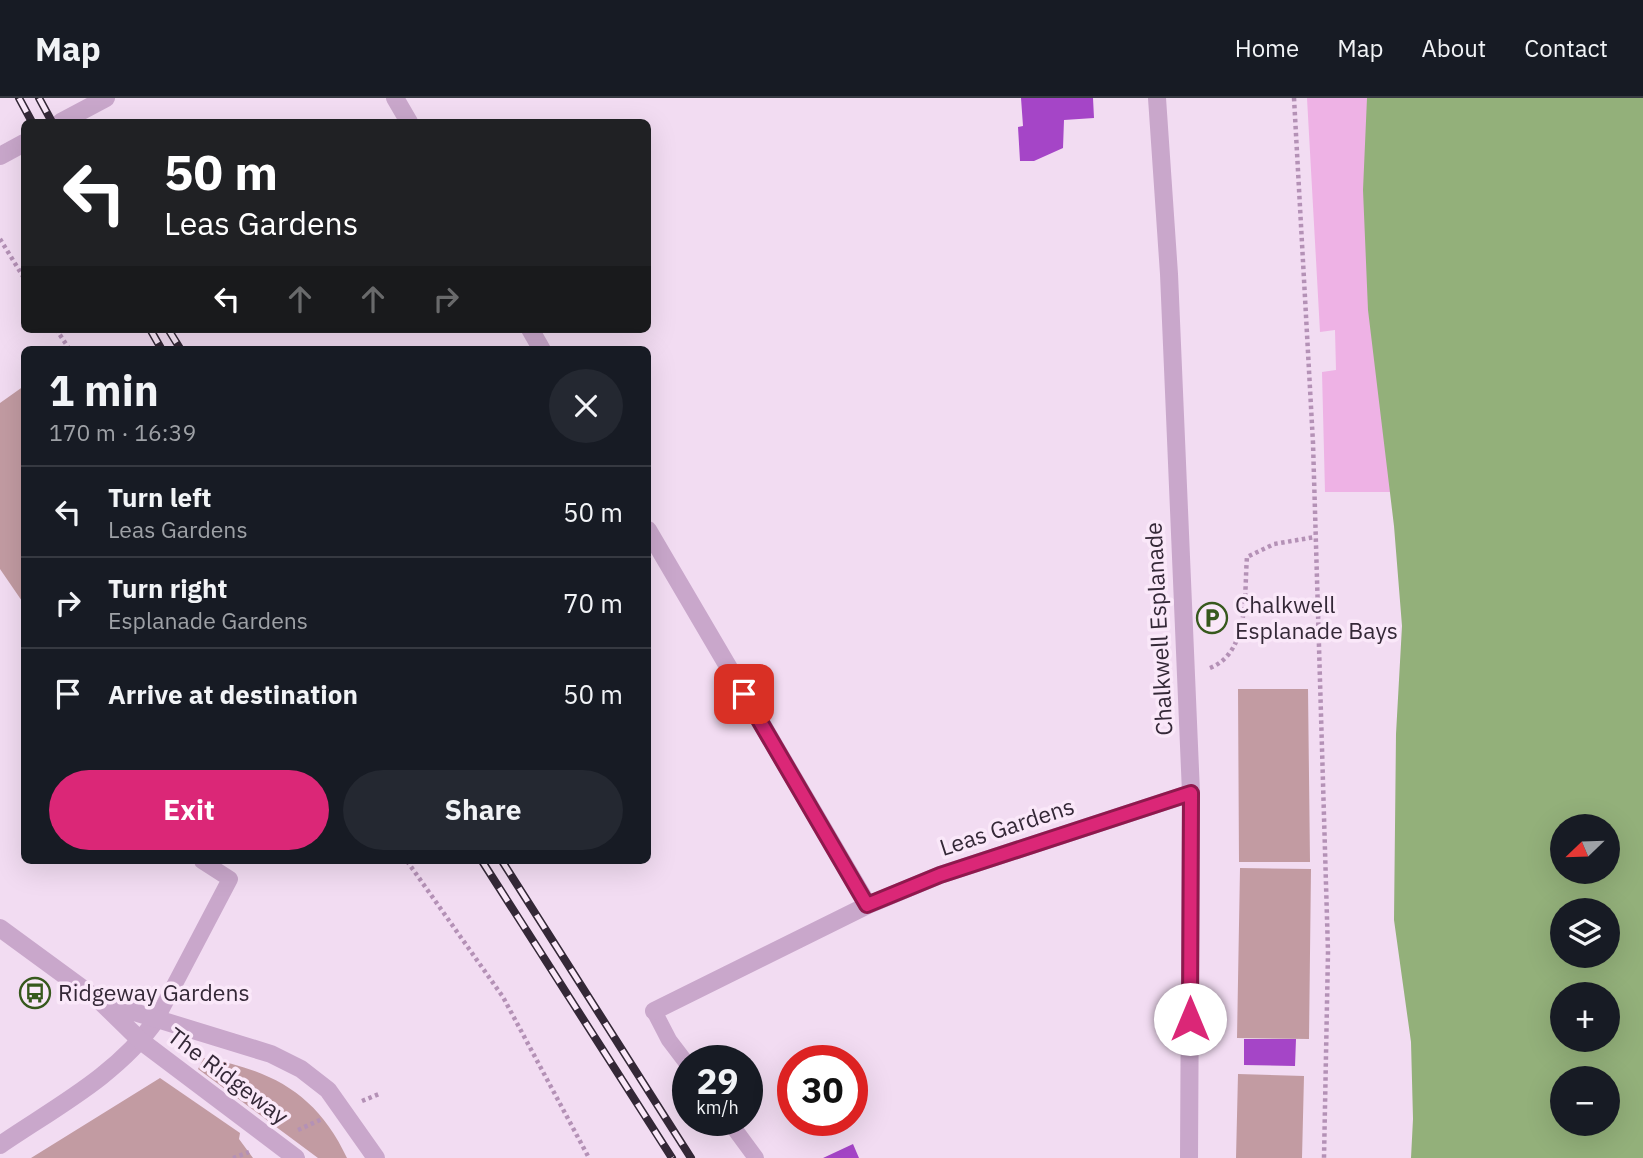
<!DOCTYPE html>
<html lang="en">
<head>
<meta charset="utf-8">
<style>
  body { margin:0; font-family:"IBM Plex Sans",sans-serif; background:#242831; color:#f1f3f6; height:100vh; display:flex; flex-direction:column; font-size:26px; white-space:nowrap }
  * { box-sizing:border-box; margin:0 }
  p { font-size:23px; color:#9ea1a6 }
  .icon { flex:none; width:38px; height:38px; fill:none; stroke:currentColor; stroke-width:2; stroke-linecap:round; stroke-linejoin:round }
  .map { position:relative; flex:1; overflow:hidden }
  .details { position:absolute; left:21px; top:248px; width:630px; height:518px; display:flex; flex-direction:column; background:#171b24; border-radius:10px; box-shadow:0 7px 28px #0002 }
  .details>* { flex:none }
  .guide { position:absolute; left:21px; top:21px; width:630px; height:214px; border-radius:10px; box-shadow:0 7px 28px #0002; background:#202124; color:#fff; overflow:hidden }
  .needle { width:46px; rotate:247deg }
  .fabs { position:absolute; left:1550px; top:716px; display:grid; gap:14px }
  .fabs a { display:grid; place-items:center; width:70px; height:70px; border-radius:50%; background:#171b24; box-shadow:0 7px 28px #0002; font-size:35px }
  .speed { position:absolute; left:672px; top:947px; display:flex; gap:14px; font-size:35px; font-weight:700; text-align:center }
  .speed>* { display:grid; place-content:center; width:91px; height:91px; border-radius:50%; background:#171b24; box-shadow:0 7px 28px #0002; line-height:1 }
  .speed small { font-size:18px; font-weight:400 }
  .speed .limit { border:10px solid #d22; background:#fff; color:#111 }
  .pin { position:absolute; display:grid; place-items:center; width:60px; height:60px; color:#fff; margin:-30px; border-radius:14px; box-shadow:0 4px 10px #0006 }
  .me { position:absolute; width:77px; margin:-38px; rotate:0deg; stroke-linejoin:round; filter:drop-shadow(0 0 5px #0008) }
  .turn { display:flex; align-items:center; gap:24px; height:147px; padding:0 28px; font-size:32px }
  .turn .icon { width:91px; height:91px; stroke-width:2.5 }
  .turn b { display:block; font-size:49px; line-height:60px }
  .lanes { display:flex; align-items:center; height:66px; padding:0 28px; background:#0003; justify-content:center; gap:35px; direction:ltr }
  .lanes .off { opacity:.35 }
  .round { display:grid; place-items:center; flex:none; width:74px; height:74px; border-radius:37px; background:#242831 }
  .head { display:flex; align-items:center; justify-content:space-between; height:119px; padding:0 28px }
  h1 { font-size:42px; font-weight:800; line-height:52px }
  .cta { display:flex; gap:14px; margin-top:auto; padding:14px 28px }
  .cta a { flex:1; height:80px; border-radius:42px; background:#db2777; color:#fff; font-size:28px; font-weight:800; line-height:80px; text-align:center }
  .cta a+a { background:#242831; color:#f1f3f6 }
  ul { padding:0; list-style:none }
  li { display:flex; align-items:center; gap:21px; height:91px; padding:0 28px; border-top:2px solid #363941 }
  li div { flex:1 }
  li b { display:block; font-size:26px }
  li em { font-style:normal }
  header { display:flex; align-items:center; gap:42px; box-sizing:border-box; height:98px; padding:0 35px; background:#171b24; border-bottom:2px solid #363941 }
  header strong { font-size:33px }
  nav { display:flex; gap:38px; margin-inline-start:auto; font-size:24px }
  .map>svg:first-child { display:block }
</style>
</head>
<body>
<header>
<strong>Map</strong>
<nav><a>Home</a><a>Map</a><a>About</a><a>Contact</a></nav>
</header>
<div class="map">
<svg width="1643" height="1060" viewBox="0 0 1643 1060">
  <rect width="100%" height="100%" fill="#f2dcf2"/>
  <path fill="#c29ba2" d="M24,288V506L0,471V305Z
    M1238,591H1308L1310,764H1239Z
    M1240,770L1311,771L1309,941L1237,940Z
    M204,960C272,972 317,996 347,1060H318L198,971Z
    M1238,976L1304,978L1302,1060H1236Z
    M160,980L240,1035L239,1041L253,1060H31Z"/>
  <path fill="#eeb2e5" d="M1307,0H1394L1409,394H1325L1322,274L1336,272L1335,232L1320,234Z"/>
  <path fill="#93b07a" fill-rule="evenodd" d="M1367,0H1643V1060H1411L1413,1021L1411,944L1394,822L1396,636L1402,528L1394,428L1368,212L1363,92ZM1563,728H1608V774H1563ZM1563,812H1608V858H1563ZM1563,896H1608V942H1563ZM1608,980V1026H1563V980Z"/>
  <path fill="#a545c7" d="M1021,0H1093L1094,20L1064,22L1063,50L1034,63H1020L1018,29L1023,28Z
    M1244,941H1296L1295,968L1244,967Z
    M853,1046L859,1060H823Z"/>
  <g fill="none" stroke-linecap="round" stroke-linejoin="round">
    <path stroke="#b491b6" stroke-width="4.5" stroke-dasharray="3.5 3.5" stroke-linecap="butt" d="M1294,0L1313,345L1328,854L1324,1060
      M0,141L24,180
      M56,231L70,252
      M1210,570C1250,554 1244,495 1247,459L1274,446L1315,439
      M407,763L503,899L589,1060
      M362,1003L379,996
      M298,1032L322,1021
      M233,1060L249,1054"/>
    <path stroke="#c9a7cb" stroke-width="16" d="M654,913L669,942L688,967
      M156,922L230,781L202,763
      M728,1022L756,1060"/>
    <path stroke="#c9a7cb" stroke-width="18" d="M395,0L409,24
      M1157,0L1169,176L1191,695L1189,1060
      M530,231L542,252
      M648,432L868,807
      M654,913L868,807L940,777L1191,695
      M0,1047C54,1010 118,977 156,922"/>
    <path stroke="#c9a7cb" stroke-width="18" d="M61,24L106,0
      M0,58L24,45
      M0,830L101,904L141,943L296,1060
      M105,905L271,956L301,971L328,992L376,1060"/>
    <g stroke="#342837" stroke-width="8">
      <path id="rail" d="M19,0L32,24
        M39,0L52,24
        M150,231L162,252
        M168,231L181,252
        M482,763L672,1060
        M502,763L691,1060"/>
    </g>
    <use href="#rail" stroke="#fae8f9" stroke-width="5" stroke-dasharray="16" stroke-linecap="butt"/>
  </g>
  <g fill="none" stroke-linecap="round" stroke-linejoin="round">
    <g stroke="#8e194d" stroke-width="18">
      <path id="route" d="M744,596L867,807L940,777L1191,695L1190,921"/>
    </g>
    <use href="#route" stroke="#db2777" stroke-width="12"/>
  </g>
  <defs>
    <g id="parking-ring" transform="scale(1.575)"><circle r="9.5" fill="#fae8f9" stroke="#37591d" stroke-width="1.5"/><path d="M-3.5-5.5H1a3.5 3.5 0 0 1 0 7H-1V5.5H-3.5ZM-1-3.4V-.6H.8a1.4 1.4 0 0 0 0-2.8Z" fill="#37591d"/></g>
    <g id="bus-ring" transform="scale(1.575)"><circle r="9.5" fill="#fae8f9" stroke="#37591d" stroke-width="1.5"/><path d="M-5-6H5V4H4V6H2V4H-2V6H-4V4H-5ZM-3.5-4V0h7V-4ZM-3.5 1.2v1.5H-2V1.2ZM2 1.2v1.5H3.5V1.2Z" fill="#37591d"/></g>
  </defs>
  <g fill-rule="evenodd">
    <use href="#parking-ring" x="1212" y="520"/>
    <use href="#bus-ring" x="35" y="895"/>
  </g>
  <g text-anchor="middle" stroke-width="7" stroke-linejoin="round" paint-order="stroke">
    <g font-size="23" fill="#342837" stroke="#fae8f9" text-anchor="start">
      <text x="1235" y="515">Chalkwell<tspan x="1235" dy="26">Esplanade Bays</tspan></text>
      <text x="58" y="903">Ridgeway Gardens</text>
    </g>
    <g font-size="23" fill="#342837" stroke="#fae8f9">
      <text transform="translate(1159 531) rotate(-93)" y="8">Chalkwell Esplanade</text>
      <text transform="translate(1007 729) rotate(-18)" y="8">Leas Gardens</text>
      <text transform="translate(228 978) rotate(37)" y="8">The Ridgeway</text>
    </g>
  </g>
</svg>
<div class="fabs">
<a><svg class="needle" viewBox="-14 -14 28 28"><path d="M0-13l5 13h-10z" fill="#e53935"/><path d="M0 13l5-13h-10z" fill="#9ea1a6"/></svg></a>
<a><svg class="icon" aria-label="layers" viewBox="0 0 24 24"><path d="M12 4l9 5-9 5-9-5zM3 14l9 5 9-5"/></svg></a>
<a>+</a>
<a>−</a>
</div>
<div class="speed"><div>29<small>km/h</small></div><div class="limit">30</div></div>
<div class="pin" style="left:744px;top:596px;background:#d93025"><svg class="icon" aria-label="arrive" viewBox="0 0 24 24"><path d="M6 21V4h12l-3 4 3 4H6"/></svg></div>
<svg class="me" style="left:1190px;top:921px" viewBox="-20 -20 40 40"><circle r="19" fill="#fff"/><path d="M0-13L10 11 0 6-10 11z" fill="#db2777"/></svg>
<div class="guide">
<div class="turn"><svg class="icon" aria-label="left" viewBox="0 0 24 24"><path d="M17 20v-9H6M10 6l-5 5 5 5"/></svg><div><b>50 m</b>Leas Gardens</div></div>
<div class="lanes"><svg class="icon" aria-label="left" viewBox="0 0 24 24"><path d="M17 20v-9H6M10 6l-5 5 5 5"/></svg><svg class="icon off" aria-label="ahead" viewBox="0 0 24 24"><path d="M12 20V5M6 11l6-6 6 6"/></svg><svg class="icon off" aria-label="ahead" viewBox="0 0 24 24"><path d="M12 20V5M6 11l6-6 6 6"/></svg><svg class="icon off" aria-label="right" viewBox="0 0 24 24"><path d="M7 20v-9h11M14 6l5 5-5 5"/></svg></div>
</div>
<section class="details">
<div class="head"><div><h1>1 min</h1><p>170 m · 16:39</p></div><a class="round"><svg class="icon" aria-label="close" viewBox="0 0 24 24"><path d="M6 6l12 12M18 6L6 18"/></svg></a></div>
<ul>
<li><svg class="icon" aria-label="left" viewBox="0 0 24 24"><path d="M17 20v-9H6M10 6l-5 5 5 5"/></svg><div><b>Turn left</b><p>Leas Gardens</p></div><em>50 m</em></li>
<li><svg class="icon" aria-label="right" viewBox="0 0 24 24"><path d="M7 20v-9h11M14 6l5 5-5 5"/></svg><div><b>Turn right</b><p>Esplanade Gardens</p></div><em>70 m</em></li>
<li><svg class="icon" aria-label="arrive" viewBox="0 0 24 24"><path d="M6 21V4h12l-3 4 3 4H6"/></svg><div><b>Arrive at destination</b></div><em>50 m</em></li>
</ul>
<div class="cta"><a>Exit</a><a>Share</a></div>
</section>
</div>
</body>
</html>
